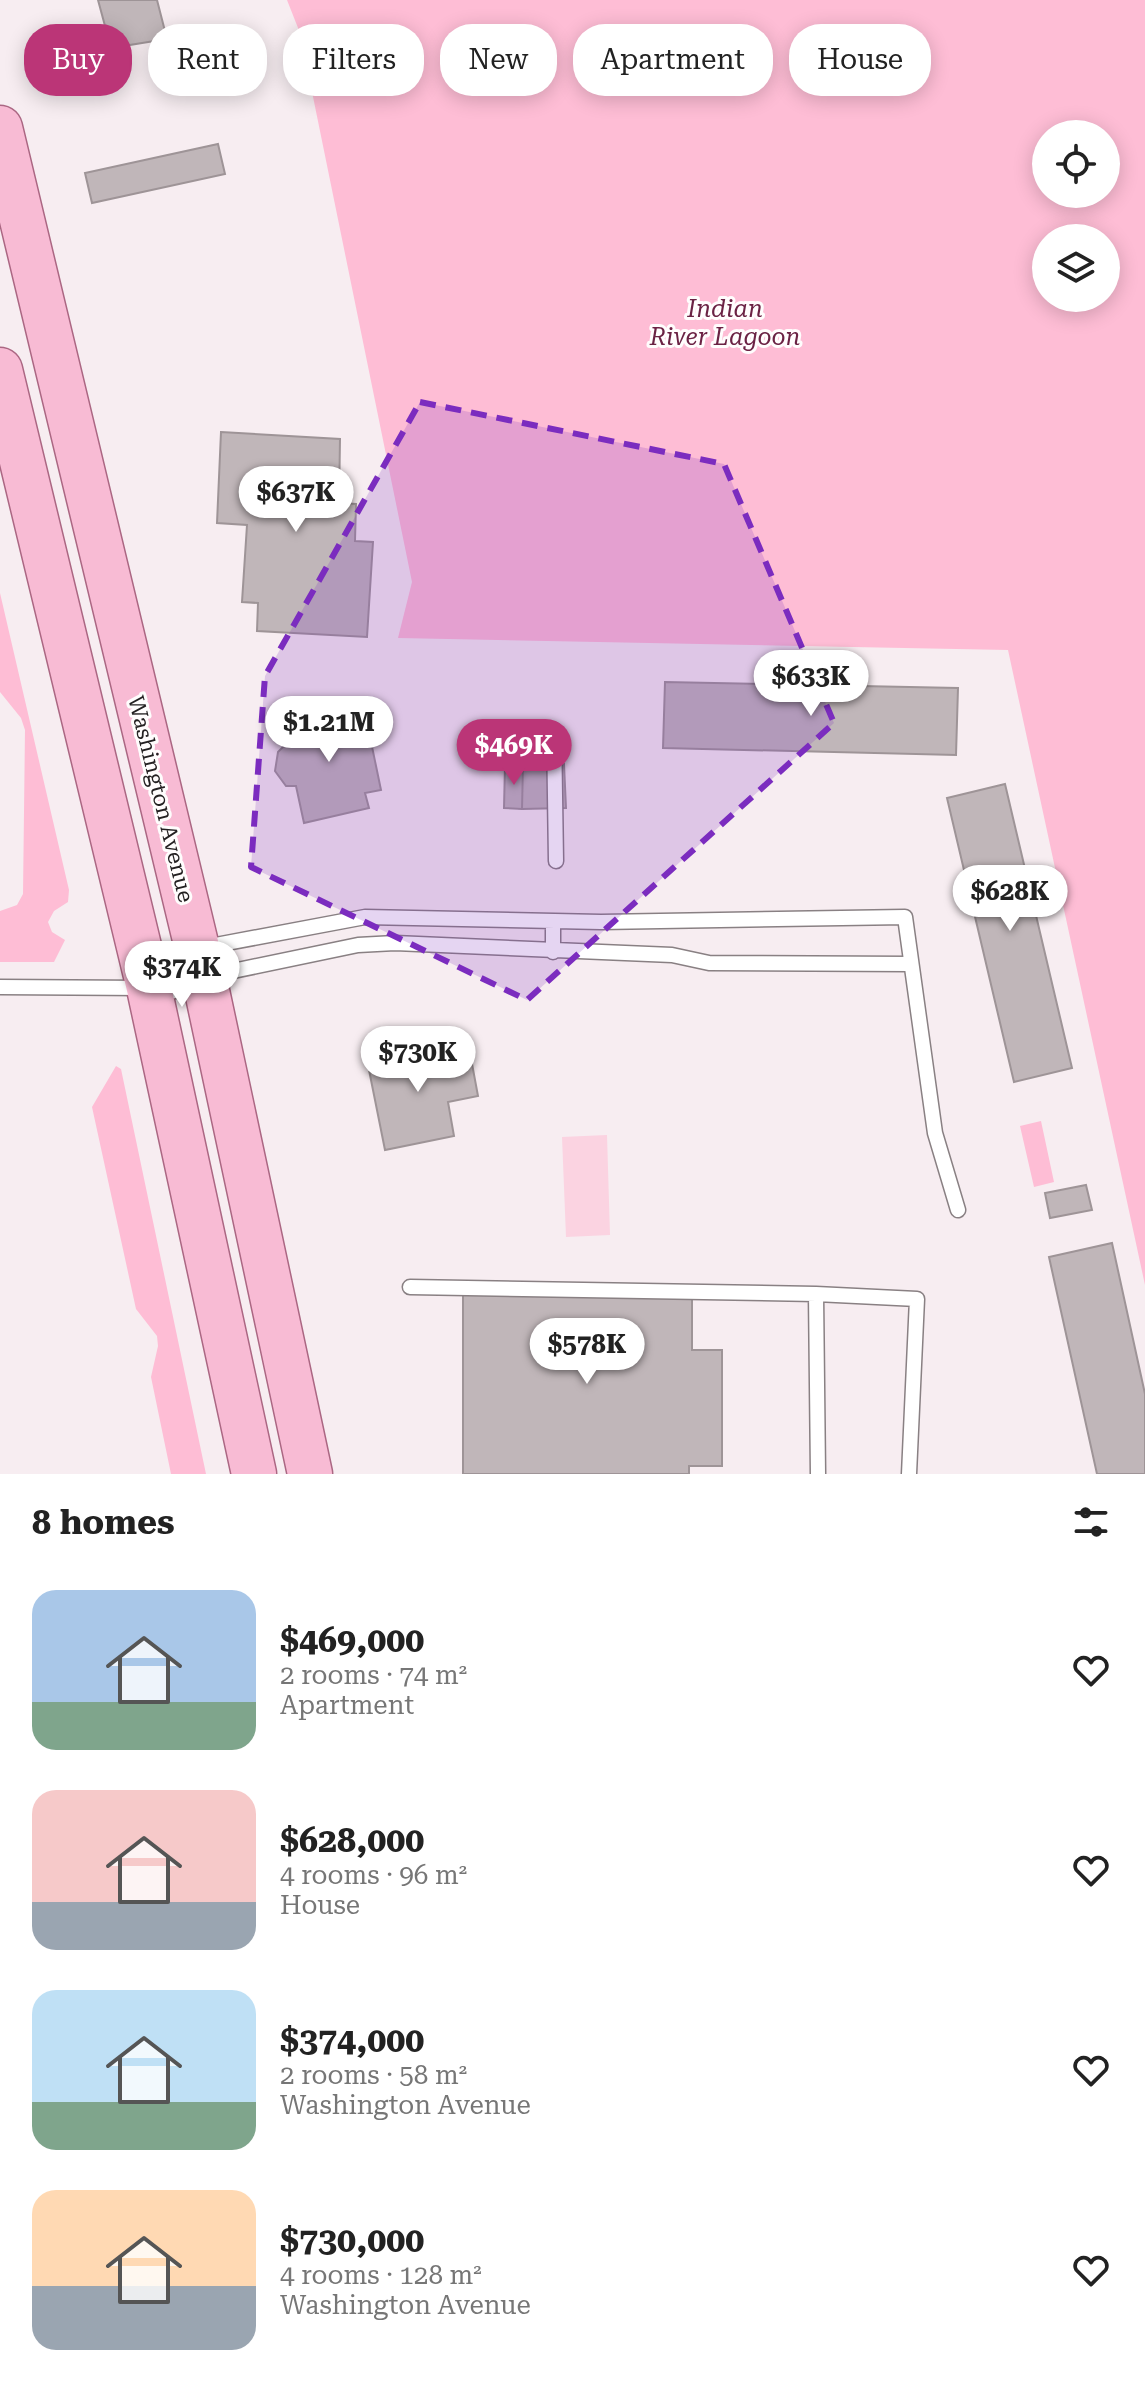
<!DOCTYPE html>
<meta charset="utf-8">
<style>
:root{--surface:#fff;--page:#f6f6f6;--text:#222;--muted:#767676;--accent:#bb3577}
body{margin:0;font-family:"Roboto Serif",serif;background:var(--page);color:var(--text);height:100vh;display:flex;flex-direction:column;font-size:30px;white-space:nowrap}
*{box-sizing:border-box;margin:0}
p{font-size:26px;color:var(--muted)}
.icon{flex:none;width:44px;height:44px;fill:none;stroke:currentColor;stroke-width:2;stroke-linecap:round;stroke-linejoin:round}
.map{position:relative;height:1474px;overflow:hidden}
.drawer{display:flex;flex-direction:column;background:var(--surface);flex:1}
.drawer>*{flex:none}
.hud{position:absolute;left:24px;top:24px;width:1098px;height:72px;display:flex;gap:16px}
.fabs{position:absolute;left:1032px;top:120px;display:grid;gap:16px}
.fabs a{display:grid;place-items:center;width:88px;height:88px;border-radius:50%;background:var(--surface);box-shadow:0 4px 20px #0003;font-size:40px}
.price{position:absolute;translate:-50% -68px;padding:0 18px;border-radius:28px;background:#fff;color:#222;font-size:26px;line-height:52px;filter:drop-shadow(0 2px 4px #0008)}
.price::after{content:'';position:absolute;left:50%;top:48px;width:24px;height:18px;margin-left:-12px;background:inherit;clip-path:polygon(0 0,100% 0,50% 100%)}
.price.selected{background:var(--accent);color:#fff}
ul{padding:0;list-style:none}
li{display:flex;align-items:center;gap:24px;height:200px;padding:0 32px}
li span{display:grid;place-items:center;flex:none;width:224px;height:160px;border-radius:24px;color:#555}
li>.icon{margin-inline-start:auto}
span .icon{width:96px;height:96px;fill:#fffc;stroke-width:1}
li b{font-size:34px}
h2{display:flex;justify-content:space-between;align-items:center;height:96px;padding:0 32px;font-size:34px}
.pill{padding:0 28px;border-radius:32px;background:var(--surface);box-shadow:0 4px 20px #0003;font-size:28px;line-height:72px}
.pill.selected{background:var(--accent);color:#fff}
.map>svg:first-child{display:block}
.green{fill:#fbd3e1}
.water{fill:#febdd5;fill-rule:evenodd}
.building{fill:#c0b6b9;stroke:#9e9497;stroke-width:2}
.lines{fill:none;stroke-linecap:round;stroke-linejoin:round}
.service-casing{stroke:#898083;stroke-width:17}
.minor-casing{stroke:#898083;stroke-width:33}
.primary-casing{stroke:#ab6783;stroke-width:47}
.service{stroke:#fff;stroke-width:14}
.minor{stroke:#fff;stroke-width:30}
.primary{stroke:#f8bbd4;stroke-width:44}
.marked{fill:#7b2cbf;fill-opacity:0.2;stroke:#7b2cbf;stroke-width:6;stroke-dasharray:16 10;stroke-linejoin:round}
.labels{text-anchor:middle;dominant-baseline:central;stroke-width:6;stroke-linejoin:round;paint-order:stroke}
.street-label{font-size:22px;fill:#242122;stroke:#fffdfd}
.water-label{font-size:24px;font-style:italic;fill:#6b2244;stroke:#fffdfd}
</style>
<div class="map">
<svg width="1145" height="1474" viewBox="0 0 1145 1474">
<rect width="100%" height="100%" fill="#f7edf1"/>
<path class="green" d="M607 1135 610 1235 566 1237 562 1137Z"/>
<path class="water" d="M287 0H1145V1285L1008 650 398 638 412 582 300 33ZM1106 134V194H1046V134ZM1106 238V298H1046V238Z
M0 593 69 890 68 902 54 911 48 922 52 932 65 940 54 962H0V911L17 905 23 894 25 730 21 718 0 692Z
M116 1066 121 1069 206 1474H171L151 1377 158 1346 157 1336 136 1309 92 1107Z
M1041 1121 1054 1182 1034 1187 1020 1126Z"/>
<path class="building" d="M98 0H157L167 39 111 48Z
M218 144 225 174 92 203 85 173Z
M221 432 340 439 339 503 356 504 355 541 373 542 367 637 257 631 258 603 242 602 247 525 217 523Z
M665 682 958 688 956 755 663 748Z
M364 708 381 790 365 793 369 808 304 823 296 786H286L275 771 278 752 285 745 281 727Z
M564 764 566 808 522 809 523 765Z
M505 765H523L522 809 504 808Z
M1005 784 1072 1068 1014 1082 947 798Z
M424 1044 427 1061 470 1053 478 1096 448 1102 454 1136 385 1150 366 1055Z
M1086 1185 1092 1210 1050 1218 1045 1193Z
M1112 1243 1145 1394V1474H1097L1049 1257Z
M463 1293 692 1294V1350H722V1466H689V1474H463Z"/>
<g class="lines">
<g class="service-casing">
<path id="service" d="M554 730 556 861
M553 921V952
M200 948 365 917 601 922 905 917 935 1133 958 1210
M209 976 358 945 395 943 672 955 709 963 911 964
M0 987 145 988
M410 1287 816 1294 818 1474
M816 1294 917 1299 909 1474"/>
</g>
<g class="minor-casing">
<path id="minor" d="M149 988 204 977"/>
</g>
<g class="primary-casing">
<path id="primary" d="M0 128 204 977 310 1474
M0 370 149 988 254 1474"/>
</g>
<use href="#service" class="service"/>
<use href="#minor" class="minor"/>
<use href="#primary" class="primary"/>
</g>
<path class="marked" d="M420 402 724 464 834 723 527 1000 251 867 265 676Z"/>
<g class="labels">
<g class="street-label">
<text transform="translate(161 799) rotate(76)">Washington Avenue</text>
</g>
<g class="water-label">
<text x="725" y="309">Indian<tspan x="725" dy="28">River Lagoon</tspan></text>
</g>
</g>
</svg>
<div class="fabs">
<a><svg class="icon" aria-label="locate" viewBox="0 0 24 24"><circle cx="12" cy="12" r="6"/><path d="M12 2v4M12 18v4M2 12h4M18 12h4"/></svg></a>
<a><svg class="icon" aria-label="layers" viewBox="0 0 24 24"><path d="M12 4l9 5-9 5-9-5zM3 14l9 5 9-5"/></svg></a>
</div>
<b class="price" style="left:296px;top:534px">$637K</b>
<b class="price" style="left:811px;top:718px">$633K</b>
<b class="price" style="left:329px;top:764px">$1.21M</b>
<b class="price selected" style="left:514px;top:787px">$469K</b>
<b class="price" style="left:1010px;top:933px">$628K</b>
<b class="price" style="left:182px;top:1009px">$374K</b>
<b class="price" style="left:418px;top:1094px">$730K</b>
<b class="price" style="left:587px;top:1386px">$578K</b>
<div class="hud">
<a class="pill selected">Buy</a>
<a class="pill">Rent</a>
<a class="pill">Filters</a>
<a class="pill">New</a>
<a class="pill">Apartment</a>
<a class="pill">House</a>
</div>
</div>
<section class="drawer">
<h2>8 homes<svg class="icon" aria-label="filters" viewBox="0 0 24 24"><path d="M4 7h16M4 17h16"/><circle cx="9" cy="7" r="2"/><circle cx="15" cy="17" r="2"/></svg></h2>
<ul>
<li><span style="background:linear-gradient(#a9c7e8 70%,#7fa58c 0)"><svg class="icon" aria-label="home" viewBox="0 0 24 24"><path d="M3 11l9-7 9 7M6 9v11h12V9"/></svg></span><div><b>$469,000</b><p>2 rooms · 74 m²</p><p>Apartment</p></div><svg class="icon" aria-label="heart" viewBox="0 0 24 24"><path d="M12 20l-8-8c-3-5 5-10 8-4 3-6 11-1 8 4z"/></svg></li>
<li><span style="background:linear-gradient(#f6c9c9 70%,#9aa5b1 0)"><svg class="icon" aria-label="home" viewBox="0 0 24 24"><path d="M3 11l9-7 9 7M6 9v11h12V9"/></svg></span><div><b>$628,000</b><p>4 rooms · 96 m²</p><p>House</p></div><svg class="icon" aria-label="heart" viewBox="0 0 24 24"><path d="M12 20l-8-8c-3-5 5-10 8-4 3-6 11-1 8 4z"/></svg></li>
<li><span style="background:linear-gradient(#bfe0f5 70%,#7fa58c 0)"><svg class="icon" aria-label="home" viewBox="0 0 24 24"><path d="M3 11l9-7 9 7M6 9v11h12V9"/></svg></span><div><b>$374,000</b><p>2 rooms · 58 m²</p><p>Washington Avenue</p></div><svg class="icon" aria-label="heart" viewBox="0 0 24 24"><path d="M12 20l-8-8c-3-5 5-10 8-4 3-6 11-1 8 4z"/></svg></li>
<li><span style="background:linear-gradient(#ffd9b3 60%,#9aa5b1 0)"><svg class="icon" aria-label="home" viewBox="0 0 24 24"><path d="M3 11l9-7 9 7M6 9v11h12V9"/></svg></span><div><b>$730,000</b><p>4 rooms · 128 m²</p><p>Washington Avenue</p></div><svg class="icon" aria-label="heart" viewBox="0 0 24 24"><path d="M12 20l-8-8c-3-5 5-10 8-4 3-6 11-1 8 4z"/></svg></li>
</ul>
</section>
